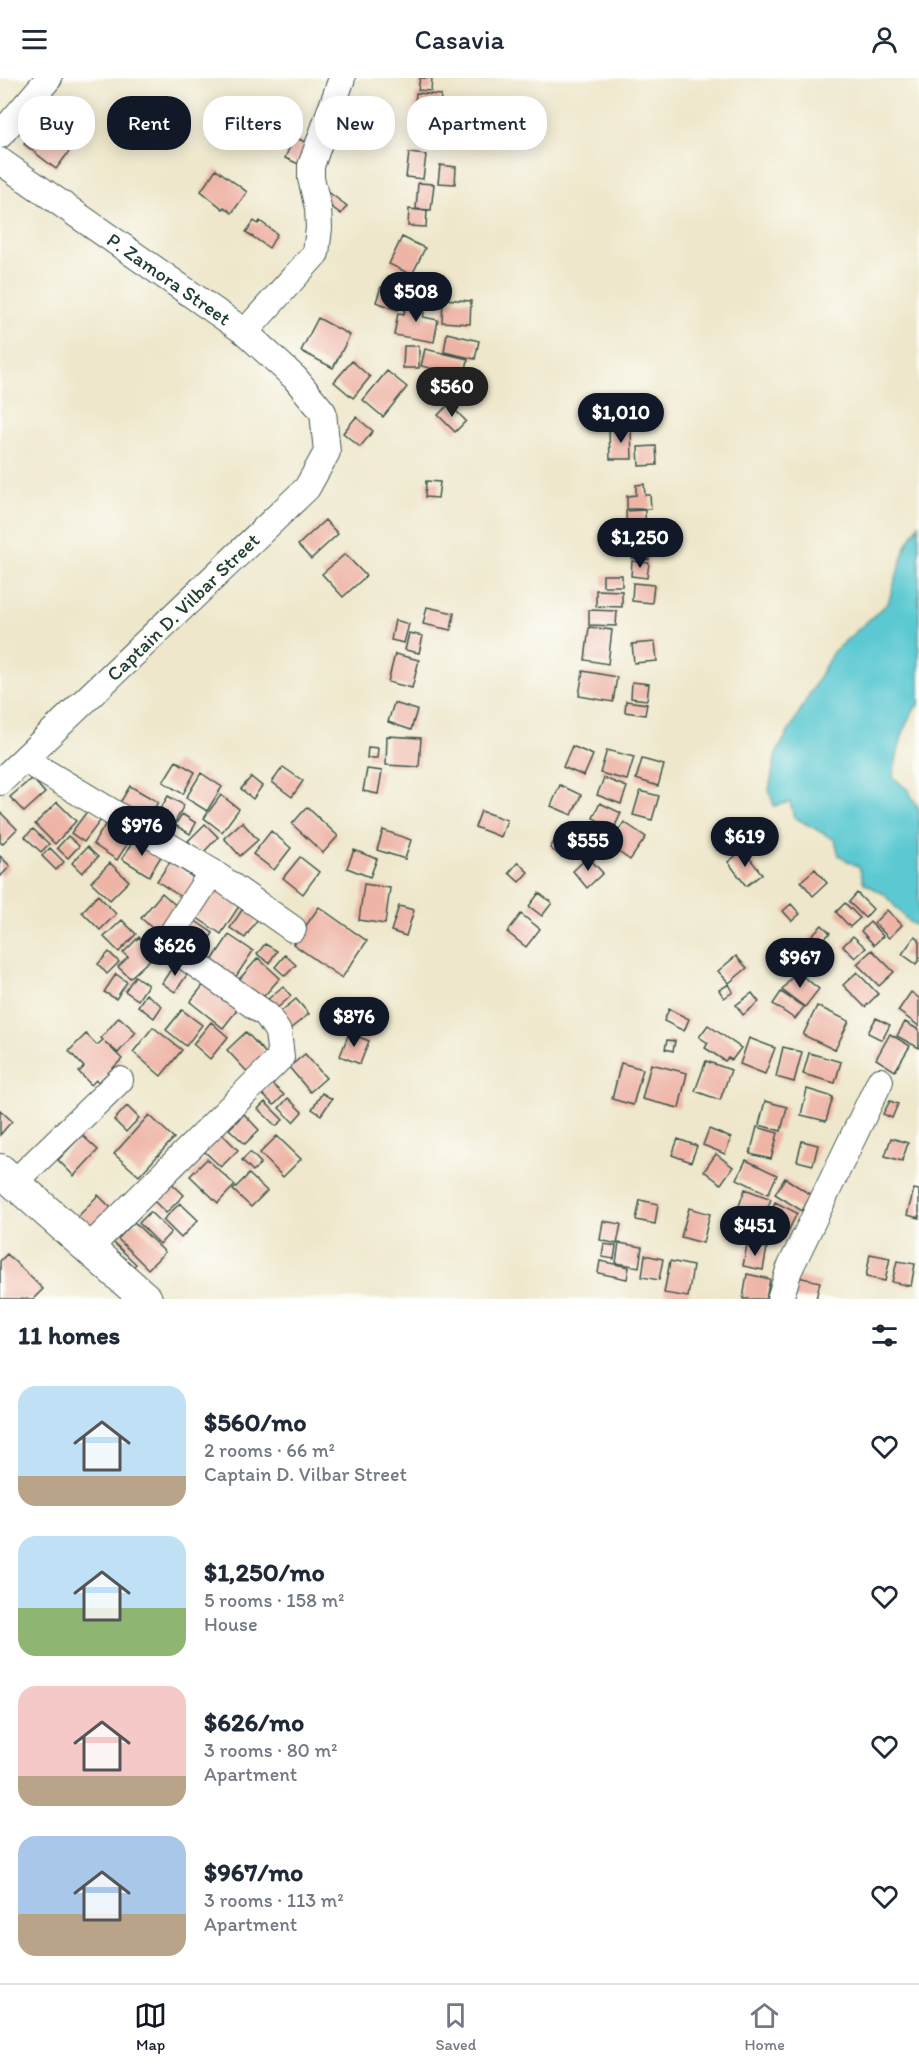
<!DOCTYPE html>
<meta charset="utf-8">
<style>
:root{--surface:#fff;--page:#f6f6f7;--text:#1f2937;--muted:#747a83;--line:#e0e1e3;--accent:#111827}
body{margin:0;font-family:Itim,sans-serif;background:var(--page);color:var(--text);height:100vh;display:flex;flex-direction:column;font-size:22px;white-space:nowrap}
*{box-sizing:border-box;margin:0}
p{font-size:20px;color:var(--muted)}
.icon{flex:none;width:33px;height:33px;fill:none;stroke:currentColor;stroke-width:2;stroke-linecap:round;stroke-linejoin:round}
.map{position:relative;height:1221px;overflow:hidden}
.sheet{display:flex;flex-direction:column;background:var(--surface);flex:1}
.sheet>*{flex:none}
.top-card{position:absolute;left:18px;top:18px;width:600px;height:54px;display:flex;gap:12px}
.price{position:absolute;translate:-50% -51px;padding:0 14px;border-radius:21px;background:var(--accent);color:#fff;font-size:20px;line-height:39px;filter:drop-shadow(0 2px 3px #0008)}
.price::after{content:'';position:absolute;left:50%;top:36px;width:18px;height:14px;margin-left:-9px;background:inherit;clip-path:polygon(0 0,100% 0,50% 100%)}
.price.selected{background:#222;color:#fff}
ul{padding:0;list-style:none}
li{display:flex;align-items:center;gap:18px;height:150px;padding:0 18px}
li span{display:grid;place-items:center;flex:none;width:168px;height:120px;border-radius:18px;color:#555}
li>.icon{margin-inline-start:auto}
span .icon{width:72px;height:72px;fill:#fffc;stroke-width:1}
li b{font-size:26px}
h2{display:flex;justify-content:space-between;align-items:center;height:72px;padding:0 18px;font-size:26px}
.pill{padding:0 21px;border-radius:24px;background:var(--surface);box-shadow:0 3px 15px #0003;font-size:21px;line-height:54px}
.pill.selected{background:var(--accent);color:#fff}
header{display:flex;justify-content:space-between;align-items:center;height:78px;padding:0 18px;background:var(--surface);font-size:27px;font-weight:600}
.tabs{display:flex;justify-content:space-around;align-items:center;height:84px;border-top:2px solid var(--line);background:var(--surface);font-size:16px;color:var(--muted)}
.tabs a{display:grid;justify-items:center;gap:3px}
.tabs .selected{color:var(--accent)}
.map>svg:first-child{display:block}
.water{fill:#5cc9d2;stroke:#3e8383;stroke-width:1.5}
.building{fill:#eeb4a6}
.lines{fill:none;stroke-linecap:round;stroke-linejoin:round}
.minor-casing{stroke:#3e564b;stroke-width:28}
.tertiary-casing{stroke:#3e564b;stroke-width:34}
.minor{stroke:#fff;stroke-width:26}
.tertiary{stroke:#fff;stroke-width:32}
.labels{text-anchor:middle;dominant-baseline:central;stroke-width:5;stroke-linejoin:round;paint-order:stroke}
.street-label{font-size:20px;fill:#1f3d34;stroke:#fdfcf7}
</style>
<header><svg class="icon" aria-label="menu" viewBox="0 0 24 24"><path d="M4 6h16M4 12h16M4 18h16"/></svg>Casavia<svg class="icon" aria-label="person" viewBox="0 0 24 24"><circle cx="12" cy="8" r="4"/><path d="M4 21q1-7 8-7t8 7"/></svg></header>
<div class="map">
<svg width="919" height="1221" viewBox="0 0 919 1221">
<rect width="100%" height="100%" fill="#fdfcf7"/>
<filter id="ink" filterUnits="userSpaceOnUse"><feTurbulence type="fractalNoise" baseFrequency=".0167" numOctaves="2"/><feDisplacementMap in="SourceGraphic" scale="12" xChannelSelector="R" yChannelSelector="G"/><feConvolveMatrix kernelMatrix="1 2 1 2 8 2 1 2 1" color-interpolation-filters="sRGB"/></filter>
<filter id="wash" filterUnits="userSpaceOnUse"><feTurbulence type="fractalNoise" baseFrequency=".008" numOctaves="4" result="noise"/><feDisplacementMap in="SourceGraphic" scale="24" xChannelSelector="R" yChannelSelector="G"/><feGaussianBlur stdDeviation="1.35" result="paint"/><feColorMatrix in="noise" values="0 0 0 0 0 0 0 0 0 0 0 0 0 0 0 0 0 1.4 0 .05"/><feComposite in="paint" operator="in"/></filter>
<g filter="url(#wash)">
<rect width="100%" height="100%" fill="#eee7cb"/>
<path class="water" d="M919 446V626C903 640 897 679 893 699L908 712 919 731V849L909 844 884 816 864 805 859 789 839 778 835 762 794 739 790 724 774 728 769 712 776 676 833 574 888 525 906 468Z"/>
<g id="blocks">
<path class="building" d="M420 0H432L431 13 418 12Z
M416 15 441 17 439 37 414 34Z
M52 29 84 54 56 91 24 66Z
M294 59 310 66 301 87 285 80Z
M409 75 426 77 423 101 406 99Z
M440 87 456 89 455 106 438 105Z
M216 91 247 114 232 135 224 129 223 131 201 113Z
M418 105 434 106 431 132 416 131Z
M323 110 347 128 341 136 317 118Z
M409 131 427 133 426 149 408 148Z
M254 143 258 146 260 143 277 156 269 170 246 154Z
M402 159 425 170 412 197 389 186Z
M381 209 403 216 398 232 376 224Z
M443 221 471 223 470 246 442 244Z
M407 222 426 226 423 239 438 242 434 264 394 257 398 235 404 236Z
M318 240 350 257 333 290 301 273Z
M447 255 479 263 475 281 444 274Z
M404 268H419V290H403Z
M425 271 468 281 465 298 421 288Z
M352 283 370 299 353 320 334 304Z
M387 293 407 309 383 339 363 322Z
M449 326 466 343 455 354 438 337Z
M356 339 373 353 360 369 343 355Z
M631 351 632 381H610L609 352Z
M656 368 657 387 639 388 638 369Z
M426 403 440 404 438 420 425 419Z
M644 406 645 417H650L651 431H627V418L636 417V407Z
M645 432 646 460H627L626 433Z
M325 442 338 456 311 481 298 467Z
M607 451 615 453 613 463 604 461Z
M634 462 650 464 649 482 632 480Z
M345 476 366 498 343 519 322 496Z
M632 483 649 485 647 500 631 498Z
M603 497H622V508H603Z
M633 505 654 507 652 525 632 523Z
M596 512 622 513V529L596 528Z
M427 529 454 535 451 552 423 546Z
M589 532 617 533 616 548 589 547Z
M395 542 409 546 404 565 391 562Z
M589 549 612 552 608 586 585 582Z
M409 555 423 558 419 575 405 572Z
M655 564 657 583 634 585 632 566Z
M395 576 419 582 412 610 388 604Z
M583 593 617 599 613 624 579 618Z
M632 604 649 606 647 622 631 620Z
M626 623 647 626 645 637 625 634Z
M394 625 417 632 411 652 388 644Z
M387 658 421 660 419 689 386 687Z
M572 668 593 677 584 698 563 689Z
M368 669 378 670 377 680H367Z
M607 672 634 679 627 702 600 695Z
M642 681 664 687 658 708 636 701Z
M176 683 195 694 183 716 163 704Z
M283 689 303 703 292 719 272 704Z
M367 691 382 693 378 716 363 713Z
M201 695 222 709 207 733 186 720Z
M251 699 262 708 253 721 241 711Z
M32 700 45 715 24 734 10 719Z
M604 700 627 709 621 726 597 717Z
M560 707 581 717 572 737 551 728Z
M130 708 158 724 146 745 118 728Z
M640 713 659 718 652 742 633 737Z
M221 717 239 731 222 754 204 740Z
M168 718 184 727 175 744 158 735Z
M57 724 76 743 55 766 35 746Z
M600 725 621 735 614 750 593 740Z
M307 729 338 758 323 775 292 746Z
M88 732 101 742 84 764 71 755Z
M481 733 507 742 501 759 475 749Z
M0 734 17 751 2 766 0 764Z
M182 736 196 745 190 756 175 747Z
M107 744 131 760 117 782 93 766Z
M242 744 258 762 240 778 224 760Z
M624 744 646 759 630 782 609 767Z
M205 746 218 759 202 776 188 763Z
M33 751 49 766 41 774 25 759Z
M383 752 411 762 405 781 377 772Z
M561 752 574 760 562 779 550 770Z
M271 753 291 770 274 792 253 776Z
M68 758 79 768 68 780 57 770Z
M135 760 162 777 149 798 122 781Z
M87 769 98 779 82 795 72 785Z
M50 770 64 784 56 792 42 778Z
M354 772 377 781 370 799 347 790Z
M743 772 762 796 746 808 728 784Z
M0 778 10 788 0 799Z
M300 779 319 794 303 816 283 800Z
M588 779 603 795 587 810 573 793Z
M170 784 200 804 187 823 157 803Z
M518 784 528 794 519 804 509 795Z
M110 785 129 803 110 822 91 804Z
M815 791 827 805 813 818 801 803Z
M211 804 241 825 221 856 190 835Z
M364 806 390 810 385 846 359 842Z
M162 815 181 832 160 857 141 840Z
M539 815 552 825 542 838 529 828Z
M857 815 873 831 865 840 849 824Z
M98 817 116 836 100 852 82 834Z
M845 825 860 840 850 849 836 834Z
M246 826 261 836 245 860 230 850Z
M791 826 800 836 792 843 783 833Z
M399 828 414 832 406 858 391 853Z
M319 829 367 863 342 900 293 866Z
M887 832 902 847 889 860 874 845Z
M521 836 540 851 526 869 507 854Z
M191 840 213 855 196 880 173 865Z
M122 842 136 856 119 874 104 859Z
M870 844 883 858 874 867 861 853Z
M822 847 830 855 817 868 809 860Z
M229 857 253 873 233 903 209 887Z
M853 858 866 870 855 880 843 868Z
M915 858 919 861V882L916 886 902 876Z
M139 859 156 876 130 900 118 889 128 879 123 875Z
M265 866 277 873 269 885 257 876Z
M872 872 894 894 879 908 857 886Z
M109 874 119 884 107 896 98 886Z
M285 877 296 887 285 898 275 889Z
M736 878 747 890 729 905 718 893Z
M258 880 280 900 257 926 235 906Z
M175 885 189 894 175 914 162 905Z
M796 893 819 911 805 929 782 912Z
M857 894 878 916 865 929 843 907Z
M116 896 127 904 116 921 104 914Z
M135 898 148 907 138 922 125 913Z
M205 905 238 931 223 950 190 924Z
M729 906 733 914 724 920 719 912Z
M283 908 291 918 274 933 266 923Z
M781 914 804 929 795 941 773 926Z
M911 914 919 920V948L898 933Z
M752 915 759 924 743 937 736 927Z
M146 916 162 928 154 940 138 928Z
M296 921 309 936 286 954 274 939Z
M817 928 849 943 835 972 803 957Z
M669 931 689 941 684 953 664 943Z
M182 932 202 947 186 968 166 952Z
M119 939 136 954 118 975 105 964 122 981 99 1004 96 1002 91 1007 79 994 84 989 69 973 86 956 97 967 103 962 101 960Z
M876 940 890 947 882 962 868 955Z
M211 944 228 959 210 981 193 966Z
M905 944 919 952V970L897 958Z
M708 947 741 970 732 982 728 980 725 983 705 970 708 965 699 959Z
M153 949 182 972 161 998 133 974Z
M246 954 272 982 253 1000 227 972Z
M349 955 369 963 360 986 340 978Z
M890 956 910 968 895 993 876 981Z
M749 960 775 970 765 996 740 986Z
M667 962 675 963 673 973 665 971Z
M783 969 802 974 794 1004 776 999Z
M809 975 841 984 835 1005 803 996Z
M305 976 326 1000 310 1014 289 989Z
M706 983 731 992 720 1022 695 1013Z
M621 985 643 991 633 1027 612 1021Z
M651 986 687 995 679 1030 642 1021Z
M271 1005 284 1017 274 1027 261 1015Z
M807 1011 833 1019 826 1043 801 1037Z
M322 1015 332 1021 321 1037 312 1031Z
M288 1020 302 1034 293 1044 279 1030Z
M765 1023 787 1029 781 1053 759 1047Z
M890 1023 898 1026 892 1040 883 1036Z
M265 1024 283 1042 276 1048 258 1031Z
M127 1028 139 1040 126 1054 114 1042Z
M0 1032 12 1043 0 1057Z
M244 1036 259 1052 245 1066 229 1051Z
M149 1037 174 1060 139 1098 114 1076Z
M757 1049 778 1055 771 1081 750 1076Z
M709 1051 731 1060 725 1076 703 1067Z
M219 1053 238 1072 221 1089 202 1071Z
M82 1057 98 1072 74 1098 58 1082Z
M277 1058 301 1081 283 1099 260 1075Z
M891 1060 908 1065 902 1083 885 1078Z
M678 1061 697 1068 691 1084 672 1077Z
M802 1063 818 1067 813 1087 797 1083Z
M250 1074 261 1085 253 1093 242 1082Z
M716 1076 733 1089 721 1106 704 1093Z
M207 1081 235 1107 218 1125 190 1098Z
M746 1082 777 1097 768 1116 737 1101Z
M249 1096 267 1113 251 1129 233 1112Z
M165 1099 184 1117 166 1135 148 1117Z
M785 1100 811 1117 802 1133 775 1116Z
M745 1111 771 1121 760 1149 735 1139Z
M914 1111 919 1112V1140L907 1137Z
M98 1117 111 1130 87 1155 75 1142Z
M640 1122 658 1126 655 1146 636 1142Z
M775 1124 797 1135 784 1162 762 1151Z
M180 1125 198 1142 181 1160 163 1142Z
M689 1130 710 1136 703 1165 681 1159Z
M150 1134 171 1154 160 1166 139 1145Z
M603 1143 621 1146 617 1166 600 1162Z
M134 1144 165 1174 148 1191 118 1161Z
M113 1164 136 1186 127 1195 103 1173Z
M619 1165 642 1169 639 1189 616 1185Z
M604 1166 616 1168 614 1181 602 1179Z
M747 1167 767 1170 763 1192 743 1188Z
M7 1176 43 1211 33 1221H0V1183Z
M870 1176 890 1180 885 1203 866 1199Z
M645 1177 663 1181 659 1202 642 1199Z
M600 1183 629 1189 627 1201 598 1195Z
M670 1183 693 1188 688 1219 664 1215Z
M897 1183 915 1186 911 1208 892 1204Z
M747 1196 770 1201 766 1221H743Z
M798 1199 820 1204 816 1221H793Z"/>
</g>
</g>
<g filter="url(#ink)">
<use href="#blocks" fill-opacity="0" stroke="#3e564b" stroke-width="1.5"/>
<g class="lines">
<g class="minor-casing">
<g id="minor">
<path d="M0 57 49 0"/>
<path id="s1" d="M0 83 245 254 295 300 323 334 327 374 307 410 0 704"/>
<path d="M245 254 316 175 319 150 318 130 311 100V88L342 0"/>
<path d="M25 682 212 794 293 851"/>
<path d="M14 1105 120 1002"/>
<path d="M88 1171 281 979 278 954 267 937 166 865 212 794"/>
<path d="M780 1221 789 1192 880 1003"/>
</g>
</g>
<g class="tertiary-casing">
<path id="tertiary" d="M0 1092 146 1221"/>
</g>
<use href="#minor" class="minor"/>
<use href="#tertiary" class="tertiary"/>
</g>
</g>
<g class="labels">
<g class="street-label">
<text stroke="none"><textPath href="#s1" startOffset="206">P. Zamora Street</textPath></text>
<text transform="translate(183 529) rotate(-44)">Captain D. Vilbar Street</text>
</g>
</g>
</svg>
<b class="price" style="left:416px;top:245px">$508</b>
<b class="price selected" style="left:452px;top:340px">$560</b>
<b class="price" style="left:621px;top:366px">$1,010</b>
<b class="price" style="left:640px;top:491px">$1,250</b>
<b class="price" style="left:142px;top:779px">$976</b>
<b class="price" style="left:745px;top:790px">$619</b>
<b class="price" style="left:588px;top:794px">$555</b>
<b class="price" style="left:175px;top:899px">$626</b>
<b class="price" style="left:800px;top:911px">$967</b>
<b class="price" style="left:354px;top:970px">$876</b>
<b class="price" style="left:755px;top:1179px">$451</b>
<div class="top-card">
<a class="pill">Buy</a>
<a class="pill selected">Rent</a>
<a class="pill">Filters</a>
<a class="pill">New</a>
<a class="pill">Apartment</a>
</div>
</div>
<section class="sheet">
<h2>11 homes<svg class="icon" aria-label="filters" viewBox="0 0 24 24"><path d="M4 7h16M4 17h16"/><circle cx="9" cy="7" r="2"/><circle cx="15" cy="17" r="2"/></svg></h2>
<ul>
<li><span style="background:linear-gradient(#bfe0f5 75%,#b9a48a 0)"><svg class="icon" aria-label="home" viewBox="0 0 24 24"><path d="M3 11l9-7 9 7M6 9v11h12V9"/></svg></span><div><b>$560/mo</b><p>2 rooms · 66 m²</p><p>Captain D. Vilbar Street</p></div><svg class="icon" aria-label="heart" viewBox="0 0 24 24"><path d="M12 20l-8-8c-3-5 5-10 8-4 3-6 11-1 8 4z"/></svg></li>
<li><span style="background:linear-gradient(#bfe0f5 60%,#8fb573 0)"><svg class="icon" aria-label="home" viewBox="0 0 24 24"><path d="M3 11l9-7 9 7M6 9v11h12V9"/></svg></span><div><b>$1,250/mo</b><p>5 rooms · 158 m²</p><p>House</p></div><svg class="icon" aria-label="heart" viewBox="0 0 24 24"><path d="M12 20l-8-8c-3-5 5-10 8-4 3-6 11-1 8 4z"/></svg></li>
<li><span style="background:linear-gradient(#f6c9c9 75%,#b9a48a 0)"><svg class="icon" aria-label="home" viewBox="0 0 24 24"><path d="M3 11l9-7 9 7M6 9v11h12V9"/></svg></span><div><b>$626/mo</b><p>3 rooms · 80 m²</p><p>Apartment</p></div><svg class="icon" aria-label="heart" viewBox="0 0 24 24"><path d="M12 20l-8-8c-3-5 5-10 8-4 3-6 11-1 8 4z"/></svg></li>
<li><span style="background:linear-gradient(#a9c7e8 65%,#b9a48a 0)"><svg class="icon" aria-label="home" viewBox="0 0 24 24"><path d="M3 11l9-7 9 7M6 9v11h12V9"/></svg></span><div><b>$967/mo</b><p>3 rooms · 113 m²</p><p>Apartment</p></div><svg class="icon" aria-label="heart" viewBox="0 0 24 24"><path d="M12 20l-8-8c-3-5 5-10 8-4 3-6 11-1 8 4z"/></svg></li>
</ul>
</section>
<nav class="tabs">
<a class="selected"><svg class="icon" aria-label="map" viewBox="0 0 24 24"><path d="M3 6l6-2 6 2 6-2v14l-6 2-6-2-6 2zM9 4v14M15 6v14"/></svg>Map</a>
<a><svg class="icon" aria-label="saved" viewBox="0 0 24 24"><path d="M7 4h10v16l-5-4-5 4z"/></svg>Saved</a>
<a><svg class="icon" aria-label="home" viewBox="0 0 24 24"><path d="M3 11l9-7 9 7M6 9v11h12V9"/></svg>Home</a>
</nav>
